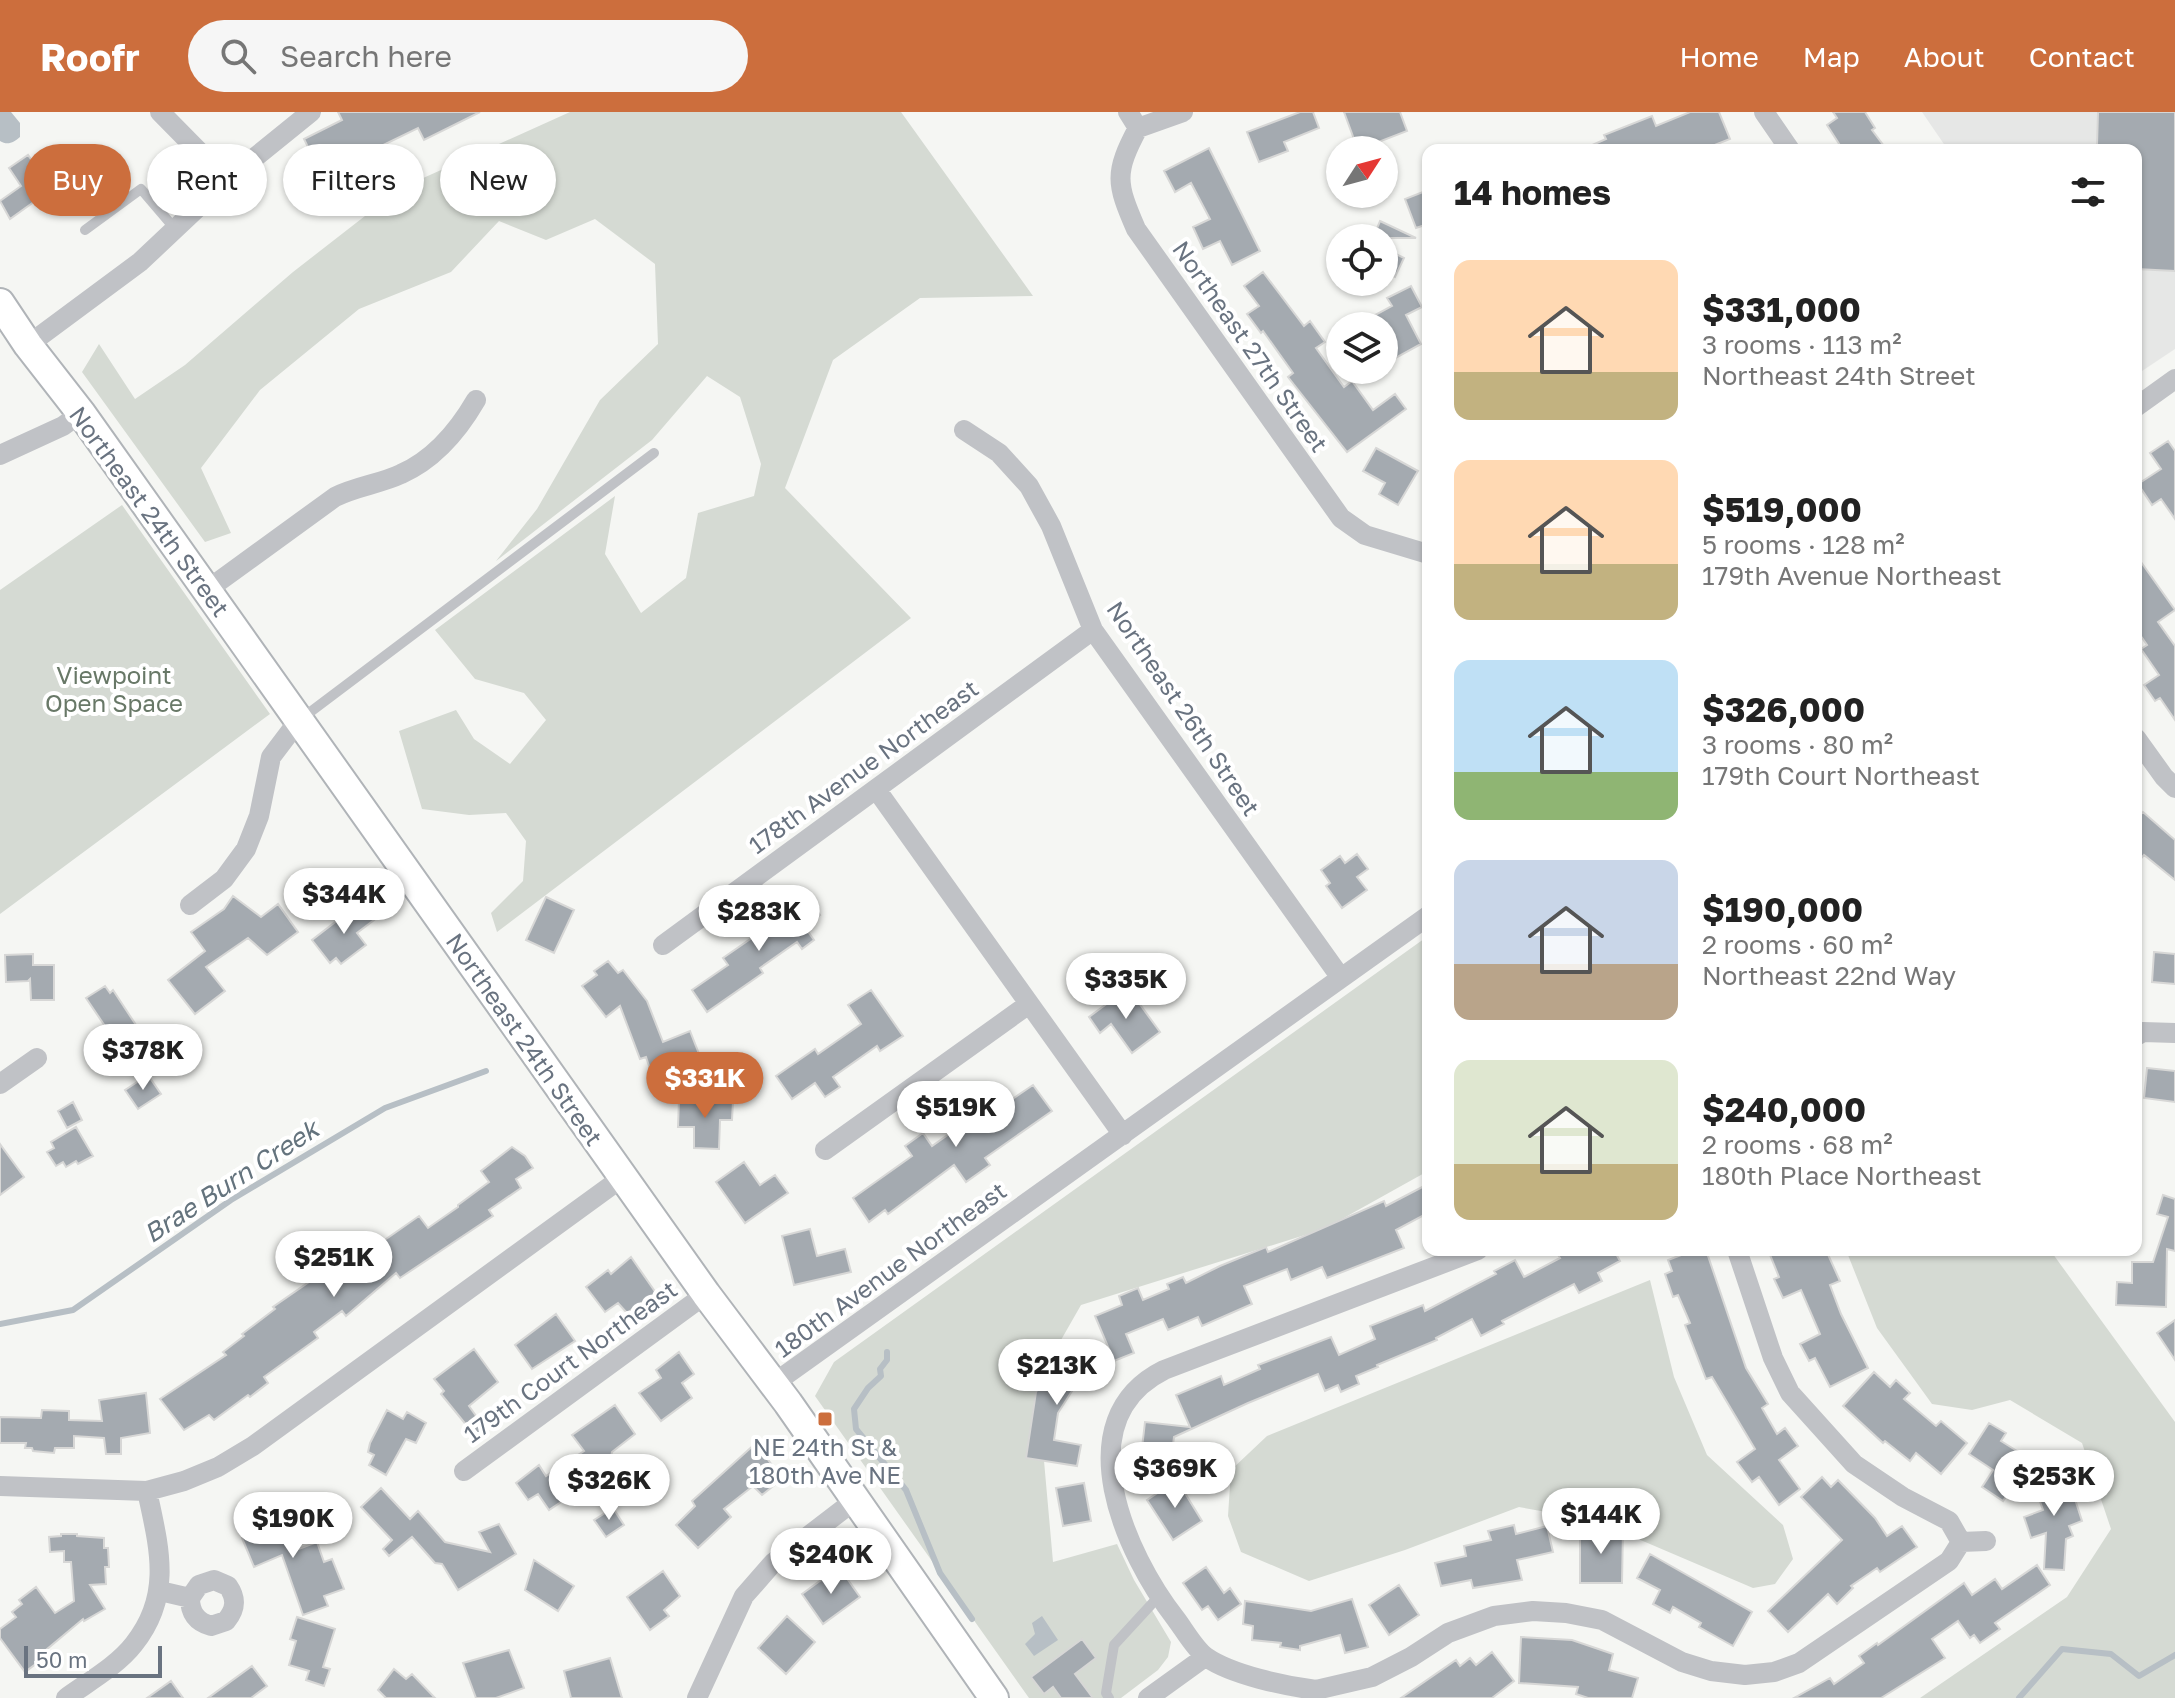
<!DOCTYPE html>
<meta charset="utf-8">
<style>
:root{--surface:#fff;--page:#f6f6f6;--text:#222;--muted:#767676;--accent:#cc6e3d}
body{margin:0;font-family:"Golos Text",sans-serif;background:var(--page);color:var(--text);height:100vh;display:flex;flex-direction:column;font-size:30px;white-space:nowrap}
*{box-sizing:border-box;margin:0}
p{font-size:26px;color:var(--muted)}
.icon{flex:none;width:44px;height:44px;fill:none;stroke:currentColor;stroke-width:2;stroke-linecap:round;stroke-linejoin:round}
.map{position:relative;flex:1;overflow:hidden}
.details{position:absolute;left:1422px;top:32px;width:720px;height:1112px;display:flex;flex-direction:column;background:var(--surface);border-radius:16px;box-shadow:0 2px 6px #0004}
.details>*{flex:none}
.hud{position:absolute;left:24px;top:32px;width:760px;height:72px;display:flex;gap:16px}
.needle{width:52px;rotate:54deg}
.controls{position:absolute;left:1326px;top:24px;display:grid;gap:16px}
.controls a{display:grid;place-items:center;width:72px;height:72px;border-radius:50%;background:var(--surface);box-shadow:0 2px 6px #0004;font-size:40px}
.scale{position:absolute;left:24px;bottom:20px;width:138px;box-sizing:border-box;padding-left:8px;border:4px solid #697380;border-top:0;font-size:22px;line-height:28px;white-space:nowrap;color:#697380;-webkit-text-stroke:6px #fff;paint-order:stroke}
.price{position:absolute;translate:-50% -68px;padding:0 18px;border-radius:28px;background:#fff;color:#222;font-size:26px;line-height:52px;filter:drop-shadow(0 2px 4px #0008)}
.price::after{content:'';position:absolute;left:50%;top:48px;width:24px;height:18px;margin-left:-12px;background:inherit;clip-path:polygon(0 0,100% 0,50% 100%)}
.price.active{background:var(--accent);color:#fff}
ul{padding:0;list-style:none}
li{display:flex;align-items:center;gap:24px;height:200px;padding:0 32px}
li span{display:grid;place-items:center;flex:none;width:224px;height:160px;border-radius:16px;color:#555}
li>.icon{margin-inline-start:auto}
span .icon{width:96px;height:96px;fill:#fffc;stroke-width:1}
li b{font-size:34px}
h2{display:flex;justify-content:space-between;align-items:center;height:96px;padding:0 32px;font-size:34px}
.chip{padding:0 28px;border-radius:36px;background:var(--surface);box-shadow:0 2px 6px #0004;font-size:28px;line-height:72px}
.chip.active{background:var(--accent);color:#fff}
header{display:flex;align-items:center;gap:48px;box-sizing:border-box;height:112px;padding:0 40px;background:var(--accent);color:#fff}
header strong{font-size:38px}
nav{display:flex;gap:44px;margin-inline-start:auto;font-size:28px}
.search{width:560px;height:72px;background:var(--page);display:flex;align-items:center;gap:20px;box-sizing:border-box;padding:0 28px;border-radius:44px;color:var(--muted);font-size:30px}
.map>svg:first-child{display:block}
.built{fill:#e6e7e6}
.green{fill:#d5dad3}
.water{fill:#b7bfc5}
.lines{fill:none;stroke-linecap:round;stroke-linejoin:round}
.stream{stroke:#b7bfc5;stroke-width:6}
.building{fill:#a4aab0;stroke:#d7d7d6;stroke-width:2}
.secondary-casing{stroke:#b0b4b8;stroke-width:32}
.lane{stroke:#c0c2c6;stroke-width:10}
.street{stroke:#c0c2c6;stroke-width:20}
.secondary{stroke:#fff;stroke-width:28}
.poi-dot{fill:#cc6e3d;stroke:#fff;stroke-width:3}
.labels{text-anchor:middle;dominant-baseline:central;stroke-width:8;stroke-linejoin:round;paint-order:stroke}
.street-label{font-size:24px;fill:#697380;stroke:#fff}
.park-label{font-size:24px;fill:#687867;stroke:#fff}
.poi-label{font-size:24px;fill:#697380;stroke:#fff}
.water-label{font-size:26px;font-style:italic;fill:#64737d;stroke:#fff}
</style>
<header>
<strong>Roofr</strong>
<div class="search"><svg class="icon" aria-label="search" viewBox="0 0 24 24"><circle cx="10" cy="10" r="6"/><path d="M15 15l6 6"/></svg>Search here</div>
<nav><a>Home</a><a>Map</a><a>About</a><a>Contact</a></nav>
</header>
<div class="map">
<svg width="2175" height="1586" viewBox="0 0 2175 1586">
<rect width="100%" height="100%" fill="#f5f6f3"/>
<path class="built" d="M1922 0H2175V237L2136 263V38H1948Z"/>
<path class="green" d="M570 0H901L1033 184 920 186 833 248 785 376 911 506 497 820 491 801 523 769 526 729 506 701 469 703 422 697 399 619 456 598 474 627 510 652 546 608 524 581 475 567 435 518 615 384 605 442 641 501 686 466 698 401 754 384 761 352 740 285 707 264 652 328 496 449 537 397 600 288 658 232 655 152 595 107 546 128 499 109 451 160 359 197 260 278 201 356 231 421 205 430 82 260 99 232 135 287 185 253 293 160 401 76Z
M122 393 270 602 0 802V478Z
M1428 824V1059L1324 1117 1081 1193 1037 1270 1053 1450 1117 1432 1134 1468 1171 1530 1168 1545 1158 1558 1121 1586H1029L815 1284 834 1250Z
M1846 1138H2050L2175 1310V1586H1920L2067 1485 2111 1417 2082 1331 2010 1288 1972 1298 1932 1292 1877 1216Z
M1650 1168 1674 1265 1707 1343 1783 1413 1793 1447 1775 1472 1753 1476 1596 1409 1519 1395 1405 1438 1309 1469 1241 1440 1228 1404 1231 1358 1267 1324Z"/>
<path class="water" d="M0 0H11L20 11V25C14 30 8 34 0 29Z
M1042 1504 1058 1528 1034 1544 1025 1532 1035 1522 1032 1511Z"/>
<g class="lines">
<path class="stream" d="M0 1212 73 1198 231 1088 385 996 486 959
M887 1240V1248L880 1257 881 1264 868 1276 854 1297 856 1317 906 1378 940 1461 972 1507
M2019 1586 2062 1537 2111 1542 2139 1564 2175 1543"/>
</g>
<path class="building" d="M338 0H480L424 28 418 16 375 37 379 46 326 72 304 27 342 8Z
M1300 0H1313L1319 16 1284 30 1288 39 1259 50 1247 20Z
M1344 0H1400L1407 19 1358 38Z
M1690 0H1719L1730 27 1702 38H1581L1606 27 1604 23 1652 4 1656 14Z
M1833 0H1865L1875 16 1872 18 1887 38H1843L1827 13 1837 6Z
M2098 0H2175V159L2136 157V38H2100L2101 33H2097Z
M1209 36 1260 139 1232 153 1220 129 1203 137 1193 115 1210 107 1191 71 1175 80 1164 59Z
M66 42 77 59 10 107 0 89 21 74 9 56 28 43 40 60Z
M1428 78V112L1416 116 1405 87Z
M1380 109 1416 126H1373Z
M1384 136 1404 146 1395 165 1384 160Z
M1263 160 1304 214 1310 209 1325 230 1316 236 1344 275 1352 269 1373 298 1395 282 1406 297 1347 340 1288 265 1293 261 1263 219 1261 221 1247 202 1259 194 1244 174Z
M1411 174 1422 195 1406 203 1421 232 1392 248 1384 233V214H1355L1392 194 1387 186Z
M2168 329 2175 339V407L2161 387 2152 393 2138 372 2161 357 2150 341Z
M1376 336 1418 359 1398 393 1379 382 1385 371 1363 359Z
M2136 443 2175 498 2158 510 2175 534V608L2160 586 2155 589 2144 573 2159 563 2141 537 2147 533 2136 517Z
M2143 700 2175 728V768L2144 743 2136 752V707Z
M1357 742 1368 757 1357 765 1367 778 1342 796 1326 774 1330 771 1321 758 1340 744 1345 751Z
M806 783 820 803 804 814 814 828 802 837 797 830 760 856 763 861 707 900 692 878 728 853 723 846 753 825 750 822Z
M233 784 261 805 278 792 298 820 267 843 248 826 206 855 225 879 195 902 168 868 205 839 191 820 224 797Z
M546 785 574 798 554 841 526 828Z
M360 791 374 808 357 821 366 833 341 852 336 846 330 851 312 828Z
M2154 840 2175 842V872L2152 870Z
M33 842V853H54V888H31L30 867 28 869 6 870 5 843Z
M608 849 618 861 623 858 647 889 663 930 690 919 701 947 653 966 646 945 640 947 620 894 606 905 582 874 597 863 594 859Z
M105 874 110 881 113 878 136 913 113 926 86 886Z
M1128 876 1160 920 1132 941 1111 912 1100 921 1089 905Z
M871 878 903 924 880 939 877 934 833 965 840 975 825 985 815 971 792 987 776 964 815 937 818 942 861 912 848 893Z
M2147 956 2175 959V990L2144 986Z
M148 963 161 982 138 997 125 978Z
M995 972 1008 990 1033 973 1052 999 985 1046 990 1053 966 1070 954 1053 888 1102 885 1098 869 1110 853 1086 912 1044 905 1034 923 1021 932 1034 980 1000 972 988Z
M679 987 733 989 732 1008H720L719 1037 694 1036V1015H678Z
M73 990 82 1008 67 1016 58 999Z
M76 1015 93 1044 78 1052 76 1049 66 1055 63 1050 56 1054 47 1040 54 1036 51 1030Z
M0 1032 24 1065 0 1083Z
M512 1035 525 1044 533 1056 516 1067 521 1076 489 1098 493 1104 400 1166 396 1161 346 1204 342 1199 314 1220 318 1226 264 1265 268 1271 250 1285 248 1283 214 1308 209 1303 184 1318 160 1287 226 1243 223 1240 244 1224 242 1222 275 1197 273 1195 345 1145 343 1142 356 1133 363 1143 419 1104 428 1116 458 1095V1093L489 1070 481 1059Z
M744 1050 760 1073 775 1063 788 1081 745 1111 716 1070Z
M1428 1072V1101L1396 1118 1404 1136 1327 1166 1322 1155 1291 1168 1287 1157 1244 1174 1252 1192 1202 1214 1198 1205 1168 1218 1163 1207 1126 1222 1134 1241 1114 1249 1095 1204 1122 1193 1119 1184 1138 1176 1143 1188 1169 1177 1167 1172 1183 1165 1186 1171 1220 1154 1266 1135 1268 1140 1384 1089 1386 1094Z
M2163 1083 2175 1087V1139L2167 1137 2166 1195 2116 1193 2117 1170 2132 1171V1150H2153L2168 1105 2157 1102Z
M810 1117 817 1144 845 1137 851 1160 794 1173 782 1124Z
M1555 1138H1614L1620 1149 1598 1161 1602 1169 1579 1181 1574 1172 1502 1209 1504 1212 1481 1224 1472 1207 1436 1226 1437 1228 1377 1253 1378 1255 1356 1264 1359 1272 1341 1280 1338 1273 1325 1279 1318 1262 1248 1291 1174 1325 1170 1357 1140 1353 1145 1310 1190 1315 1176 1283 1221 1264 1224 1273 1260 1257 1258 1253 1331 1225 1339 1243 1375 1227 1370 1214 1423 1193 1425 1199 1496 1162 1494 1159 1515 1148 1524 1165 1560 1146Z
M1682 1138H1706L1746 1256 1768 1292 1762 1296 1777 1322 1785 1316 1798 1334 1779 1348 1800 1377 1779 1393 1759 1365 1752 1370 1737 1350 1755 1337 1712 1265 1706 1267 1685 1213 1690 1211 1678 1183 1673 1185 1665 1162 1672 1159 1668 1148 1684 1142Z
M1768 1138H1826L1840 1169 1830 1173 1841 1202 1868 1256 1830 1275 1815 1246 1809 1249 1800 1232 1820 1222 1801 1178 1783 1186 1774 1167 1779 1165Z
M631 1145 656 1181 627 1201 618 1191 605 1200 586 1175 608 1158 611 1162Z
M556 1202 575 1229 532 1257 515 1233Z
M2175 1208V1248L2157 1221Z
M1068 1229 1098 1248 1085 1268 1081 1265 1058 1301 1054 1328 1081 1333 1077 1354 1026 1346 1036 1280Z
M474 1237 498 1270 469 1294 486 1318 476 1325 441 1282 444 1279 434 1267Z
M679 1240 694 1262 682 1271 692 1286 661 1309 639 1281 661 1266 656 1258Z
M1874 1260 1890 1275 1896 1268 1910 1281 1904 1287 1936 1314 1941 1309 1967 1331 1941 1362 1916 1341 1910 1349 1885 1329 1883 1331 1843 1294Z
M146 1281 150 1321 121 1326V1342H106L104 1326 74 1324V1336H55L54 1341 33 1339 32 1336H25L26 1331H0V1305L41 1306 42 1298 69 1299V1308L102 1309 99 1288Z
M615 1293 635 1322 612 1340 611 1345 579 1365 585 1374 549 1398 538 1382 528 1388 516 1371 539 1353 546 1364 584 1339 572 1323Z
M387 1298 403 1307 407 1300 426 1311 416 1331 406 1327 386 1363 369 1353 374 1343 368 1340 370 1331Z
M1989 1311 2006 1321 2001 1329 2025 1344 2021 1351 2026 1354 2003 1389 1982 1375 1993 1358 1969 1342Z
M756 1331 782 1367 762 1383 753 1374 724 1397 731 1405 698 1436 676 1413 695 1394 692 1389Z
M2066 1359 2082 1409 2069 1414 2073 1424 2066 1427 2064 1458 2044 1457 2046 1421 2031 1426 2024 1405 2043 1398 2033 1370Z
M1822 1365 1831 1375 1838 1368 1875 1406 1887 1424 1902 1414 1917 1435 1880 1460 1877 1456 1851 1474 1853 1476 1837 1492 1828 1482 1788 1520 1768 1499 1842 1428 1801 1385Z
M1177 1368 1202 1409 1173 1428 1147 1388Z
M1084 1371 1091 1409 1063 1414 1056 1376Z
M381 1376 410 1407 418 1399 445 1430 490 1440 479 1420 499 1412 516 1442 458 1478 442 1452 435 1451 412 1425 389 1444 383 1437 392 1428 361 1395Z
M275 1389 296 1438 317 1430 324 1450 332 1447 344 1477 324 1484 328 1494 303 1503 282 1443 254 1455 242 1426 256 1420 255 1417 261 1414 254 1398Z
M613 1396 624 1413 606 1425 594 1408Z
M1514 1413 1516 1422 1547 1414 1553 1440 1517 1448 1522 1468 1473 1476 1471 1468 1441 1474 1435 1451 1466 1444 1464 1434 1491 1428 1488 1419Z
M1580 1416 1623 1417 1622 1471H1580Z
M61 1422H77V1424L104 1426V1436H108L109 1455H105L106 1472 90 1473 105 1497 84 1509 83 1507 46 1538 49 1542 25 1560 0 1526V1517L16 1505 12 1500 22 1492 19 1488 36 1475 55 1501 74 1489 71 1450H64V1439L50 1440 49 1425 61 1424Z
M1650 1442 1752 1500 1733 1534 1699 1515 1701 1511 1673 1495 1670 1501 1653 1492 1660 1478 1637 1466Z
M534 1448 574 1474 558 1499 525 1478Z
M2037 1453 2050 1473 1995 1511 2000 1517 1980 1531 1974 1523 1970 1526 1958 1509 1932 1527 1945 1546 1881 1586H1794L1830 1566 1834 1572 1864 1551 1859 1544 1877 1531 1878 1533 1964 1471 1972 1483 1995 1467 2002 1477Z
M839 1455 860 1485 823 1512 802 1482Z
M1206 1455 1224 1481 1230 1476 1241 1492 1218 1508 1208 1494 1202 1498 1183 1471Z
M663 1459 680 1484 664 1498 669 1504 650 1518 627 1485Z
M1399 1473 1419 1503 1389 1523 1369 1493Z
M1352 1487 1368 1535 1345 1541 1340 1523 1300 1534V1538L1280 1535 1281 1531 1252 1528 1253 1514 1243 1512 1245 1489 1311 1499Z
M787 1504 815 1530 786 1562 758 1536Z
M297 1505 335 1517 323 1555 330 1557 324 1574 306 1568 309 1559 289 1553 296 1529 290 1527Z
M1521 1525 1572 1528 1613 1542 1609 1558 1638 1566 1632 1586H1588L1576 1582 1578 1575 1519 1571Z
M1082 1527 1096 1546 1075 1562 1093 1586H1061L1053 1575 1044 1582 1031 1565Z
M509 1538 524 1576 496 1586H476L463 1551Z
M1492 1540 1514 1569 1492 1586H1401L1456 1548 1460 1554 1470 1546 1476 1553Z
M610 1546 622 1586H571L564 1559Z
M252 1554 267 1574 251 1586H208Z
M394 1557 406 1567 412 1562 435 1586H386L378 1578Z
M171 1569 183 1586H147Z"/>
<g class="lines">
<g class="secondary-casing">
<path id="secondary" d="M0 191 28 233 81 301 706 1182 788 1291 994 1586"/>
</g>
<path class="lane" d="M85 118 141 77 176 118
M301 607 654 341
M1109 1586 1106 1581 1114 1533 1160 1483"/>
<path class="street" d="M160 0 227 68
M1128 0 1138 16C1114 61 1116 71 1136 117L1341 406 1365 423 1428 442
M1764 0 1790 38
M1138 16 1183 0
M28 233 140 150 227 68 311 0
M2136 295 2175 267
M964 318 999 341 1029 374 1051 414 1093 518 1341 866
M0 343 63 314 81 301
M207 478 335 385C357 374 380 372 401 362 435 347 458 319 476 288
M2136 626 2164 665 2175 676
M876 677 1123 1023
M190 793 224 767 246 737 259 704 271 645 299 608
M663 833 1093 518
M2136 924 2143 920 2175 921
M0 972 37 946
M825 1038 1029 892
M1737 1138 1773 1246 1790 1281 1854 1352 1903 1385 1949 1409 1961 1430
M773 1272 1428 804
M464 1359 706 1182
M0 1374 147 1379 184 1369 218 1355 253 1334 623 1065
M1961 1430 1986 1429
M160 1479 190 1486 199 1473 214 1468 228 1474C237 1487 236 1497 226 1509L211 1514C197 1510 190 1501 190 1486
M1316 1578 1372 1565 1411 1545 1448 1521 1494 1504 1533 1499 1566 1501 1602 1508 1682 1550 1711 1559 1745 1563 1774 1560 1799 1551 1949 1449 1961 1430
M66 1586C88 1570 117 1554 134 1532 173 1483 159 1435 147 1379
M697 1586 744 1484 773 1451 854 1389
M1148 1586 1205 1545
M1313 1586 1316 1578C1285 1574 1232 1563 1206 1545 1195 1537 1185 1519 1176 1507 1126 1443 1064 1308 1164 1258L1478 1138"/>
<use href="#secondary" class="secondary"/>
</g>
<rect class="poi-dot" x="817" y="1299" width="16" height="16" rx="4"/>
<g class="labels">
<g class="street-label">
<text transform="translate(1251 234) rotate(55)">Northeast 27th Street</text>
<text transform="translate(150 399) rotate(54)">Northeast 24th Street</text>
<text transform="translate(1184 596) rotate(56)">Northeast 26th Street</text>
<text transform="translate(863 654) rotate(-36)">178th Avenue Northeast</text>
<text transform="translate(525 927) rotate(55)">Northeast 24th Street</text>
<text transform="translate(890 1157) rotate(-36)">180th Avenue Northeast</text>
<text transform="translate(570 1249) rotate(-36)">179th Court Northeast</text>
</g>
<g class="park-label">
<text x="114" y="562">Viewpoint<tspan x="114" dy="28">Open Space</tspan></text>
</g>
<g class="poi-label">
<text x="825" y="1334">NE 24th St &amp;<tspan x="825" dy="28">180th Ave NE</tspan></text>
</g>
<g class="water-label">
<text transform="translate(231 1069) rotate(-33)">Brae Burn Creek</text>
</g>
</g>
</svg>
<div class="controls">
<a><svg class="needle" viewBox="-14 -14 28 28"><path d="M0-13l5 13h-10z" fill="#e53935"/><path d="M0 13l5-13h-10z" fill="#767676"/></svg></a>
<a><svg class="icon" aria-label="locate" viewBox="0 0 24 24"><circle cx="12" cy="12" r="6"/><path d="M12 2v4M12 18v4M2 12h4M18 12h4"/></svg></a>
<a><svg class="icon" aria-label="layers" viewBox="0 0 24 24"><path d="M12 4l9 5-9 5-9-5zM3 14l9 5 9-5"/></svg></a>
</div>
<div class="scale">50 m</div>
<b class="price" style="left:344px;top:824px">$344K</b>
<b class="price" style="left:759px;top:841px">$283K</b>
<b class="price" style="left:1126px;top:909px">$335K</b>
<b class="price" style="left:143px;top:980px">$378K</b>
<b class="price active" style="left:705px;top:1008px">$331K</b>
<b class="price" style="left:956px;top:1037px">$519K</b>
<b class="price" style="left:334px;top:1187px">$251K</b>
<b class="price" style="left:1057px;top:1295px">$213K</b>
<b class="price" style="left:1175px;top:1398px">$369K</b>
<b class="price" style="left:2054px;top:1406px">$253K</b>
<b class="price" style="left:609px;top:1410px">$326K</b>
<b class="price" style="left:1601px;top:1444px">$144K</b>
<b class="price" style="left:293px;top:1448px">$190K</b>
<b class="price" style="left:831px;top:1484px">$240K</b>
<div class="hud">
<a class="chip active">Buy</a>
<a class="chip">Rent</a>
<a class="chip">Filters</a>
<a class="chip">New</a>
</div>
<section class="details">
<h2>14 homes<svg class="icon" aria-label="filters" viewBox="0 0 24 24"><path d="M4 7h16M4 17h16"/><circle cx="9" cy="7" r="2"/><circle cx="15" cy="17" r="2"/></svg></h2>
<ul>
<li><span style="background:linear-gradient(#ffd9b3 70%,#c2b280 0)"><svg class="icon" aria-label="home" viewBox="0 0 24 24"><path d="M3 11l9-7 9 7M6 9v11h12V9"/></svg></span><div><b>$331,000</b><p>3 rooms · 113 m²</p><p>Northeast 24th Street</p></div></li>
<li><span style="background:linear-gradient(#ffd9b3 65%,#c2b280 0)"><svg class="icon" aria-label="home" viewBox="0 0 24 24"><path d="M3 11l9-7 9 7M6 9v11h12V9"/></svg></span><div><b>$519,000</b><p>5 rooms · 128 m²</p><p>179th Avenue Northeast</p></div></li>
<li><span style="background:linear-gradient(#bfe0f5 70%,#8fb573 0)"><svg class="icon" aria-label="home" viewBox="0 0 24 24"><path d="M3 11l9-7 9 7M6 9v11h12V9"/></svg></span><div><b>$326,000</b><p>3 rooms · 80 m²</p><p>179th Court Northeast</p></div></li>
<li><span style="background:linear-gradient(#c9d6e8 65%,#b9a48a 0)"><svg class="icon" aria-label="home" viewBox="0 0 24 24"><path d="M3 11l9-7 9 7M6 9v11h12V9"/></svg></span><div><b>$190,000</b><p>2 rooms · 60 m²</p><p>Northeast 22nd Way</p></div></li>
<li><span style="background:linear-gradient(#dfe7d0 65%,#c2b280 0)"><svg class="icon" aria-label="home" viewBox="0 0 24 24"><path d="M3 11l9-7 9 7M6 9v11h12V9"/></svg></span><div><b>$240,000</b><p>2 rooms · 68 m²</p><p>180th Place Northeast</p></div></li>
</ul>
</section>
</div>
